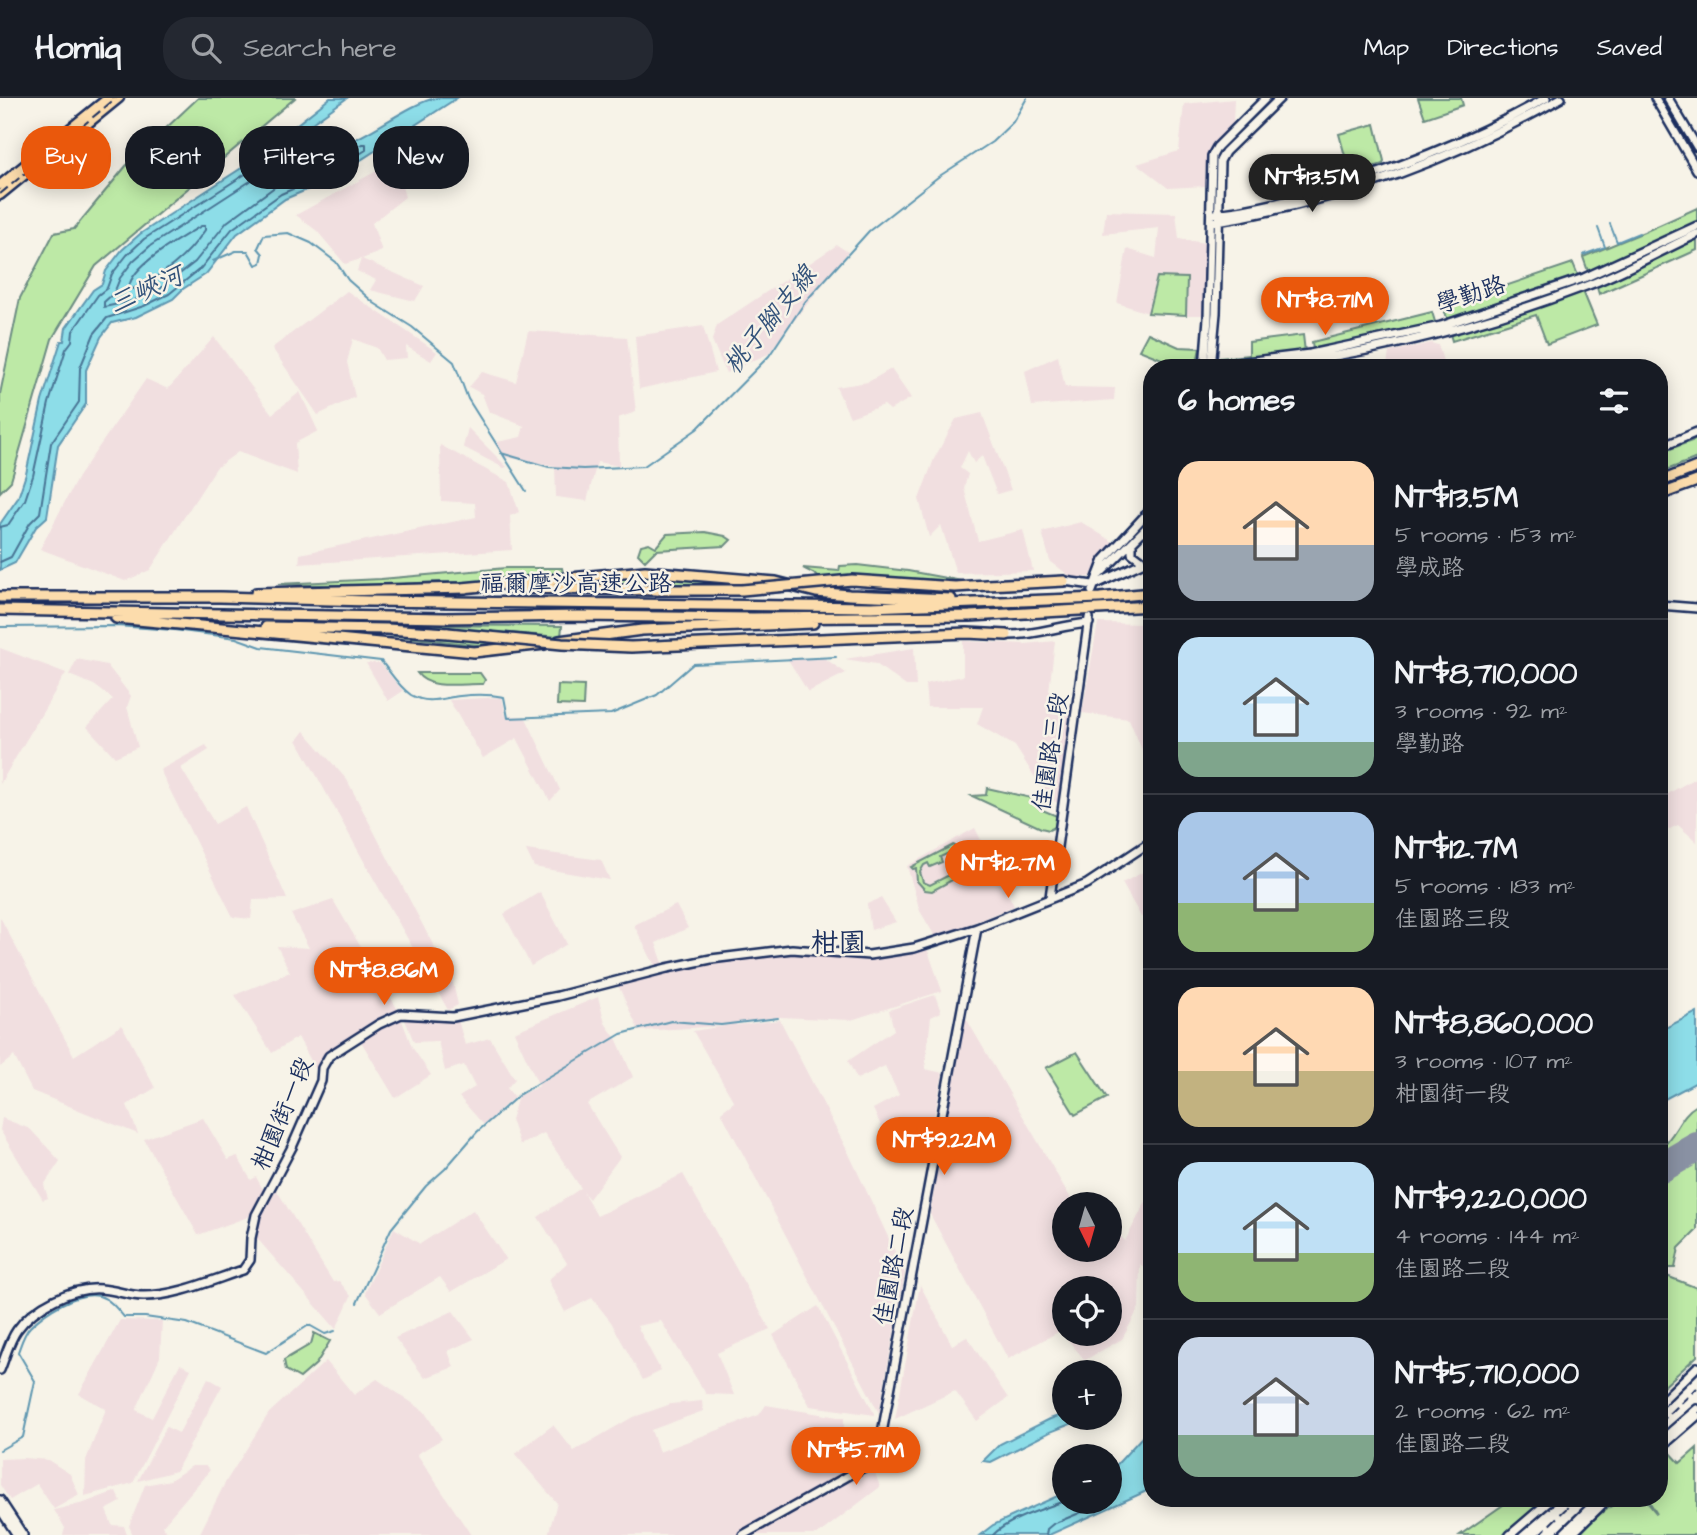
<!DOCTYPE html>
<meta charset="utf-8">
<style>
:root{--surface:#171b24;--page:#242831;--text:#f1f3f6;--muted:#9ea1a6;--line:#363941;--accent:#ea580c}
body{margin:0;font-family:"Architects Daughter","LXGW WenKai TC",sans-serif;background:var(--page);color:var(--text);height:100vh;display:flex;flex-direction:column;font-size:26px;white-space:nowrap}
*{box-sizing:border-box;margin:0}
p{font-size:23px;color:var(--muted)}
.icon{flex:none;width:38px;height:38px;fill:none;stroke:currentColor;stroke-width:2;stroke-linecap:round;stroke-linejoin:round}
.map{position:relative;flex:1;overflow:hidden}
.details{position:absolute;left:1143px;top:261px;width:525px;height:1148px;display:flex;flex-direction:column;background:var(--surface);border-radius:28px;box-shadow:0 4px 18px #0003}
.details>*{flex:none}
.banner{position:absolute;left:21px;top:28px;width:665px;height:63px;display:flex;gap:14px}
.needle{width:46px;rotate:175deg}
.fabs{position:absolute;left:1052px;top:1094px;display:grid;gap:14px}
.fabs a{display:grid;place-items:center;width:70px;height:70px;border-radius:50%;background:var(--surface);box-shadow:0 4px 18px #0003;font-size:35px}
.price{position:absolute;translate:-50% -60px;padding:0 16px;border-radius:24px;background:var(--accent);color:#fff;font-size:23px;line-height:46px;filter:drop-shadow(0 2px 4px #0008)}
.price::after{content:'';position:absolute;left:50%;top:42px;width:21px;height:16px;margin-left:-10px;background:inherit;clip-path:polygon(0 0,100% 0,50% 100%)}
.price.selected{background:#222;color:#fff}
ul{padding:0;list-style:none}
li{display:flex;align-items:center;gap:21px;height:175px;padding:0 35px}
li+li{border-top:2px solid var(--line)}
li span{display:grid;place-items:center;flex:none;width:196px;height:140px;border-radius:21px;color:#555}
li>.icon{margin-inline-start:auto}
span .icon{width:84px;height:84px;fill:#fffc;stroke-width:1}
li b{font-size:30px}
h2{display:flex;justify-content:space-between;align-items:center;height:84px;padding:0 35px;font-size:30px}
.chip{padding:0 24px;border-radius:28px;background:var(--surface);box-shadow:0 4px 18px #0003;font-size:24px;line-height:63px}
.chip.selected{background:var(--accent);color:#fff}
header{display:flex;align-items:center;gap:42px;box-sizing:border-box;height:98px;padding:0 35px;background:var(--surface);border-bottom:2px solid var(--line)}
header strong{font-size:33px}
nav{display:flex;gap:38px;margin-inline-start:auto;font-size:24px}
.search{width:490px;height:63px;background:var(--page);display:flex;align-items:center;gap:18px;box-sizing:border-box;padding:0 24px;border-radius:28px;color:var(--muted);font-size:26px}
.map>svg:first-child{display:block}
.built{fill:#f1dfe0;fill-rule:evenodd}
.green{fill:#bde9a6;stroke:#6c8c82;stroke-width:2;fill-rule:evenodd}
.water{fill:#8ddde8;stroke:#5f97b1;stroke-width:2}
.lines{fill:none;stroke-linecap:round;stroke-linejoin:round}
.shore{stroke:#497595;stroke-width:2}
.stream{stroke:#5f97b1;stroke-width:2}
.runway{stroke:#8991a3;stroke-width:30}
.secondary-casing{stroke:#1b2f5e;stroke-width:12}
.primary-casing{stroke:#1b2f5e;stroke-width:13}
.highway-casing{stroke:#1b2f5e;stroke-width:14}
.secondary{stroke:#f7f3e8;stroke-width:7}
.primary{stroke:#fcdcac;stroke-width:8}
.highway{stroke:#fcdcac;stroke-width:9}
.rail{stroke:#1b2f5e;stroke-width:2;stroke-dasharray:10 5;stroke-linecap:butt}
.highway-bridge-casing{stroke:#1b2f5e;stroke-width:14;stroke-linecap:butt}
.highway-bridge{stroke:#fcdcac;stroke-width:9}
.labels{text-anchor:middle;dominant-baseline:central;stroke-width:5;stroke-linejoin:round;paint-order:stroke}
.street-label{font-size:24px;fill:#1b2f5e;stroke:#f7f3e8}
.water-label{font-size:26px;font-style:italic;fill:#32527a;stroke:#f7f3e8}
.quarter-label{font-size:28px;fill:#1b2f5e;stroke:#f7f3e8}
</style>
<header>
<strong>Homiq</strong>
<div class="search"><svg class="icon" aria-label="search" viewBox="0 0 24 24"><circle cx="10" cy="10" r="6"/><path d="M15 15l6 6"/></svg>Search here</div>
<nav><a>Map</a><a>Directions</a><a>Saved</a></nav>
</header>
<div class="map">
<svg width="1697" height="1437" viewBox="0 0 1697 1437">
<rect width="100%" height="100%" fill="#f7f3e8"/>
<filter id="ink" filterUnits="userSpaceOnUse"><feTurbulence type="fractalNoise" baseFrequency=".0143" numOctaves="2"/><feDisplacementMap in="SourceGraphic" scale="14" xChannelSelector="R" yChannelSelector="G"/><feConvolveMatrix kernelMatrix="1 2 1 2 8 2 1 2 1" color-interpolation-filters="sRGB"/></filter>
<g filter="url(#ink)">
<path class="built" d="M1234 1 1233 26 1210 50 1205 74 1206 88 1168 90 1137 66 1179 53 1184 6Z
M395 63 405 99 372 125 382 153 362 161 424 188 415 203 370 192 376 182 357 173 361 161 345 166 317 133 296 117Z
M1106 113 1176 115 1179 141 1205 145 1203 217H1186L1187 180 1157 179 1148 215 1117 205 1127 151 1156 160 1159 130 1103 136Z
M837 147 848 154 768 256 726 275 712 242 717 227Z
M347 193 437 254 431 263 406 248 407 260 384 262 377 250 353 241 347 264 355 299 318 317 272 250Z
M703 228 716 274 639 291 635 238Z
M528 233 627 239 636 314 618 320 619 368 597 364 587 403 556 399 555 368 505 359 497 344 521 339 524 328 489 314 482 296 469 289 482 274 516 284Z
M214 239 272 316 300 294 318 333 295 345 297 376 238 354 216 370 150 472 125 483 40 451 78 379 146 281 168 291Z
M1431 245 1438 247 1445 269H1380L1387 267 1389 254Z
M1058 258 1065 289 1115 290 1114 302 1032 308 1025 273Z
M891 271 911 300 890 312 884 307 850 319 836 289 868 284Z
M982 315 1011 392 997 396 982 358 974 365 968 353 960 370 968 376 964 390 978 443 1023 432 1033 473 956 475 941 427 929 439 919 401 934 361 956 321Z
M468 330 507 369 504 370 463 349Z
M440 347 509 384 519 414 510 418 512 452 299 466 300 456 476 419 475 405 441 403Z
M1081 424 1113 444 1090 479H1071L1050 463 1042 434Z
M1098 525 1148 526 1152 536 1151 673 1129 621 1082 615Z
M963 543 1025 546 1055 543 1047 610 1072 607 1058 705 1048 700 1015 648 977 626 983 609H927L925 586 963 578Z
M0 550 66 575 0 686Z
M914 550 916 588H906L876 566 845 561Z
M787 560H824L846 575 808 594Z
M77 561 107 567 131 598 127 609 138 649 115 659 87 629 113 601 94 587 69 577Z
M366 565H380L403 593 388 603Z
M502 599 506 618H525L560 692 550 703 517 640 483 660 449 602Z
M304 633 347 682 453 885 458 907 448 912 371 776 297 642Z
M206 647 209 652 181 670 215 726 246 709 287 801 253 802 251 821 233 819 160 672Z
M1697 679V744L1678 727 1659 736V701Z
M975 730 1014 808 936 840 920 813 907 768Z
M526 752 601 762 610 782 534 769Z
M1151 770V816L1141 819 1122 785Z
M540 794 567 846 531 868 504 816Z
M881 800 896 824 871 832 867 806Z
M333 802 398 912 412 949 431 977 395 1000 356 935 322 959 316 972 298 939 272 955 235 897 290 874 277 848 309 850 291 816Z
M676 807 688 830 656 845 664 868 656 870 634 827Z
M0 819 74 958 122 927 155 990 127 1007 138 1036 32 993 14 958 0 969Z
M927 850 942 893 851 922 779 919 736 926 737 927 780 922 849 1056 905 1175 879 1315 721 1014 734 1004 693 933 724 928 639 933 617 885 670 871 739 859 786 855 869 860Z
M935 897 941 914 931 919 925 971 943 975 932 1029 895 1057 873 1011 899 997 885 968 857 981 848 963 894 932 889 912Z
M598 899 605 925 617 942 633 979 587 1006 620 1059 589 1101 583 1094 597 1118 683 1076 770 1231 717 1255 734 1297 706 1296 661 1223 637 1228 661 1273 643 1282 611 1224 592 1200 565 1214 548 1182 567 1165 538 1119 581 1090 544 1035 520 1047 511 1022 518 998 539 988 514 934Z
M963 915 1074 1106H1064V1152H1110V1134L1114 1131 1125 1143 1151 1094V1176L1140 1166 1139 1210 1122 1241 1085 1262 1060 1233 1008 1261 930 1116ZM1064 1190H1110V1236H1064Z
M403 917 458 922 465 947 490 940 515 981 507 990 514 999 484 1027 459 999 475 989 464 967 445 973 438 943 414 944Z
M2 1020 30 1031 60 1063 44 1087 48 1100 43 1102 0 1032Z
M203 1020 228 1062 237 1058 251 1082 256 1079 265 1095 248 1119 198 1137 144 1041Z
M276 1091 333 1184 339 1183 351 1198 336 1231 254 1137 259 1117Z
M473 1112 506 1161 451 1194 440 1179 380 1215 365 1195 394 1130 420 1146Z
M920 1187 952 1247 967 1239 1008 1300 977 1323 955 1293 895 1321Z
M818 1208 875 1317 810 1308 773 1237Z
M453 1213 474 1241 448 1253 454 1269 425 1280 395 1240Z
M120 1222 162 1223 160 1259 136 1312 152 1320 180 1266 191 1271 133 1385 85 1398 86 1362 106 1311 79 1296Z
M326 1263 354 1297 377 1281 424 1313 442 1341 417 1356 471 1437H199L225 1385 269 1315Z
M208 1280 222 1288 176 1373 138 1383 166 1329 179 1335Z
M702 1303 703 1313 651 1332 659 1354 759 1317 766 1307 844 1320V1334L856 1364 873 1369 880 1389 817 1437H548L557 1405 515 1356 553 1327 574 1353 631 1320 671 1306Z
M24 1360 48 1362 70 1376 79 1397 54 1411 37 1386 10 1402 0 1387V1361Z
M192 1368H206L210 1372 162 1428 169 1437H133L129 1428 145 1387 170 1382Z
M116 1393 121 1404 106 1412 112 1427 124 1428 127 1437H63L65 1430 54 1412 84 1405Z"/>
<path class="green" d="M198 0H295L96 168 52 241 11 383 0 394V296L20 200 54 135 74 131 126 68Z
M1418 0H1461L1463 7 1425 20Z
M1375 26 1384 63 1383 66 1350 76 1339 36Z
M1697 110V125L1589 176 1583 159 1644 134Z
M1697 141V152L1599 196 1596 186Z
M1573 165 1579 180 1448 222 1443 209Z
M1157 179 1187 180 1186 217 1148 215Z
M1583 193 1597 227 1547 246 1536 217 1452 243 1450 236Z
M1432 214 1436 227 1313 252 1312 244Z
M1148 235 1179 249 1200 250 1196 269H1182L1139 252Z
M1303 237 1305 254 1221 264 1220 260 1249 257V244Z
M1697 341V360L1659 375V355Z
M705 434 725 438 731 442 725 448 656 452 645 463 638 456 641 447 649 445 656 449 667 436Z
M857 467 908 473 973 485 885 480H822L803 470 839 473 840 468Z
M506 470H562L563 475 534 480 478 484H438L360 488 278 486 381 481Z
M662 479 675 481 757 486 671 489 587 487 622 481Z
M406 527 562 528 561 539Z
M360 534H393L523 546 494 549Z
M417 575H480L485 582 483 586C464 585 429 593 417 575Z
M558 587 584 588 583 608 557 607Z
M987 690 1040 702V711L1057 718 1055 729 1049 732 1041 730 972 698 986 697Z
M953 747 961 751 967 759 968 769 965 775 932 793 925 792 917 783 916 770 913 771 911 769ZM953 753 957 754 962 759 959 772 930 787 923 784 920 774 924 767 928 765 930 769 942 764 940 759Z
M1077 954 1107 1000 1075 1017 1046 970Z
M1697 1007V1132L1679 1150 1675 1170H1659V1051C1676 1039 1679 1017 1697 1007Z
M1659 1175 1697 1190V1258L1659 1293Z
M314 1235 330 1243 316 1266 300 1280 286 1272 284 1262 311 1246Z
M1697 1350V1437H1579C1598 1416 1613 1400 1644 1400L1657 1416 1647 1400H1659V1358L1667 1351 1680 1365Z
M1513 1400H1547L1503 1437H1460Z"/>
<path class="water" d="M330 0H347L305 30 301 44C308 46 316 50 322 50 354 53 402 7 436 0 442 0 451 0 457 0L328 83 285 101 237 136 206 176 183 191 173 201 136 219 112 225 101 239 86 272V306L58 347 47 419 36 429 15 465 0 472V426L18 400 26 376 42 303 61 243H64L66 230 93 192 102 186 106 173 122 152 140 136 243 69Z
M1697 914V984L1659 1004V933Z
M1064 1316V1320H1086L1050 1334 991 1364 983 1363 1000 1346 1050 1321Z
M1151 1322V1391L1049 1437H980L993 1427 1064 1395V1404H1110V1374L1142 1339Z"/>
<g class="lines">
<path class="shore" d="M290 54 315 65 317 69 276 88 227 124 195 164 163 189 133 203 104 209V204L114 195 120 180 133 163 150 148 252 82 286 55Z
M201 128H205V132C186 160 164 177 133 191L129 190C130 168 182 139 201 128Z
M0 429 8 427 25 402 33 378 49 305 66 251 72 243 73 233 98 197 107 190 112 176 127 157 144 141 247 75 289 41 293 42C304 68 344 54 363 46H366V52L325 77 281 96 232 131 201 170 169 196 144 208 107 220 94 236 80 270 79 304 51 345 40 415 30 425 11 459 0 464
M993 1437C1008 1421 1044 1411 1064 1403
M1046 1437 1047 1431 1053 1426 1106 1404"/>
<path class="stream" d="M1610 126 1617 144 1639 135
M1583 157 1605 149 1598 130
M213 163 236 153H248L256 167 261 165 263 156 258 150 264 137 288 135 311 145 336 164 348 182 374 205 412 229 454 264 468 301 526 393
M501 355 549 369 583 371 644 368 697 331 769 258 805 204 869 133 938 79 992 44 1013 24 1027 0
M0 529 116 528 174 532 236 540 261 549 381 563C390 574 399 589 411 597 429 607 442 600 460 598 475 596 489 596 504 599L508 620 611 616 657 597 693 566 836 559
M357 1205 391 1131 426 1088 445 1071 477 1034 520 996 621 936 671 923 721 927 778 920
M0 1352 23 1339 35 1283 18 1254C21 1246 24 1235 30 1229 45 1214 77 1193 99 1198 110 1201 117 1211 124 1219H145L187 1225 266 1255 309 1227 325 1236 335 1233"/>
<path class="runway" d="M1659 1071 1697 1049"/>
<g class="secondary-casing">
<path id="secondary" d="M1655 0 1697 72
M1668 0 1697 49
M1211 116C1244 114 1279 105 1311 96 1393 73 1472 42 1546 0
M1211 124C1334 105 1453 62 1561 0
M1204 269 1310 256 1441 228 1584 180 1697 128
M1204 270 1208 220 1212 58 1217 49 1266 0
M1211 270 1216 215 1220 63 1225 54 1280 0
M1254 270C1367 257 1479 229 1586 188 1624 174 1660 153 1697 136
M1659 350 1697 334
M1132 444V455L1144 464
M1100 476 1152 424
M1064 483 1093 487
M1094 487 1144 464H1152
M1092 493 1104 462 1152 410
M1659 507 1697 510
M1007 537C1035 538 1061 527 1089 525
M1050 799 1089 520
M0 1272C5 1260 9 1243 17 1232 34 1208 72 1189 101 1191 116 1192 130 1198 144 1198 177 1198 212 1182 243 1172L250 1162 251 1140 256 1117 292 1049 321 983 322 970 329 958 379 926 401 916 453 919 558 898 667 870 711 861 792 851 869 857 914 850 977 830 1087 786 1152 743
M1659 1306 1697 1269
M1659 1344 1697 1311
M1659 1351 1697 1318
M0 1402 23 1437
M0 1411 17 1437
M743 1437 864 1369 879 1351 977 830
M1510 1437 1553 1400
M1562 1437 1600 1400
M1571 1437 1609 1400"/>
</g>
<g class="primary-casing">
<path id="primary" d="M0 87 108 0
M0 97 119 0"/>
</g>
<g class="highway-casing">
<path id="highway" d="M1659 384 1697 369
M1659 397 1697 383
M987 487 1064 483
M462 490 645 473 776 484 816 494 849 497 951 501
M512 490 658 492
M256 495 466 490
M0 499H220L369 503 871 509 1100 500 1152 495
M0 512 445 520 579 518 753 520 970 518 1152 508
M116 520 474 554 545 546
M266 529 387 531 448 535
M796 542 967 535 1007 537
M559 543 642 532 813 525"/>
</g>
<use href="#secondary" class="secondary"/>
<use href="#primary" class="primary"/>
<use href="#highway" class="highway"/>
<path class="rail" d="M0 96 116 0
M1659 1326 1697 1290
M1539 1437 1577 1400"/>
<g class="highway-bridge-casing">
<path id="highway-bridge" d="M658 492H742L852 482 955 489 987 487
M448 535 562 546 631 549 796 542"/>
</g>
<use href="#highway-bridge" class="highway-bridge"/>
</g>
</g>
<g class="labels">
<g class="street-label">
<text transform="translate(1471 197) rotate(-18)">學勤路</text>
<text x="576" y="486">福爾摩沙高速公路</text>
<text transform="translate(1051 654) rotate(-81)">佳園路三段</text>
<text transform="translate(283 1016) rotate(-67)">柑園街一段</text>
<text transform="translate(894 1168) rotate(-79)">佳園路二段</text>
</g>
<g class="water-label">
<text transform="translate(146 192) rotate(-24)">三峽河</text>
<text transform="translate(770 222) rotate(-51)">桃子腳支線</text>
</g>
<g class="quarter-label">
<text x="838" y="845">柑園</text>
</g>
</g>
</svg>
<div class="fabs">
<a><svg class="needle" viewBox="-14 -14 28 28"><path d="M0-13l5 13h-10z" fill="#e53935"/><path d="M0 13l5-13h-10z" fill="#9ea1a6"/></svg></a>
<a><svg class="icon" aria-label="locate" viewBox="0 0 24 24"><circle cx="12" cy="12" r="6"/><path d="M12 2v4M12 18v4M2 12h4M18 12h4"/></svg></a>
<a>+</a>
<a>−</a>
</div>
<b class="price selected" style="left:1312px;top:116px">NT$13.5M</b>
<b class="price" style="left:1325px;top:239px">NT$8.71M</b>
<b class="price" style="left:1008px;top:802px">NT$12.7M</b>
<b class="price" style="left:384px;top:909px">NT$8.86M</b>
<b class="price" style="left:944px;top:1079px">NT$9.22M</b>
<b class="price" style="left:856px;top:1389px">NT$5.71M</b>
<div class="banner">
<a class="chip selected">Buy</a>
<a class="chip">Rent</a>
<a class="chip">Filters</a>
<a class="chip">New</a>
</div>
<section class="details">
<h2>6 homes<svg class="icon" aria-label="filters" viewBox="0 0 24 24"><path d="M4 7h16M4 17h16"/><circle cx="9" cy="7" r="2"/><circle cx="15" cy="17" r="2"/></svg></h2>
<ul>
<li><span style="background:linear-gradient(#ffd9b3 60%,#9aa5b1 0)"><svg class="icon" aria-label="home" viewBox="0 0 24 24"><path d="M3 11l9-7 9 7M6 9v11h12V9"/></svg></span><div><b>NT$13.5M</b><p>5 rooms · 153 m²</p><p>學成路</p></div></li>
<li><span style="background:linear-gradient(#bfe0f5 75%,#7fa58c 0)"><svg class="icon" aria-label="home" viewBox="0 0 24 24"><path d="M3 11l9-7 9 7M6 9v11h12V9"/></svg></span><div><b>NT$8,710,000</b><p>3 rooms · 92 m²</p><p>學勤路</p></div></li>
<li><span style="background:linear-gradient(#a9c7e8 65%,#8fb573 0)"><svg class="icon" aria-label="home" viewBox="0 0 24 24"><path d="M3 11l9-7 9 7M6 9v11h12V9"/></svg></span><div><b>NT$12.7M</b><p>5 rooms · 183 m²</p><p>佳園路三段</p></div></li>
<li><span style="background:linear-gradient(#ffd9b3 60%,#c2b280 0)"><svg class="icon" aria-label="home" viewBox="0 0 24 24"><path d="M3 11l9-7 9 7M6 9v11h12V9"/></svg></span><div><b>NT$8,860,000</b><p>3 rooms · 107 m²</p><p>柑園街一段</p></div></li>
<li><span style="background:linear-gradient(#bfe0f5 65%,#8fb573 0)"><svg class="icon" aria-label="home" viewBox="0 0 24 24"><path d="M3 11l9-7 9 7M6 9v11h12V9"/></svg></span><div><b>NT$9,220,000</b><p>4 rooms · 144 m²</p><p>佳園路二段</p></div></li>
<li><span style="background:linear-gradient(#c9d6e8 70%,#7fa58c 0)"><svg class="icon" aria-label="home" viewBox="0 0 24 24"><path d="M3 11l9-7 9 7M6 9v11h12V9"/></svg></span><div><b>NT$5,710,000</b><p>2 rooms · 62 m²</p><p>佳園路二段</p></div></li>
</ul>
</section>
</div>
